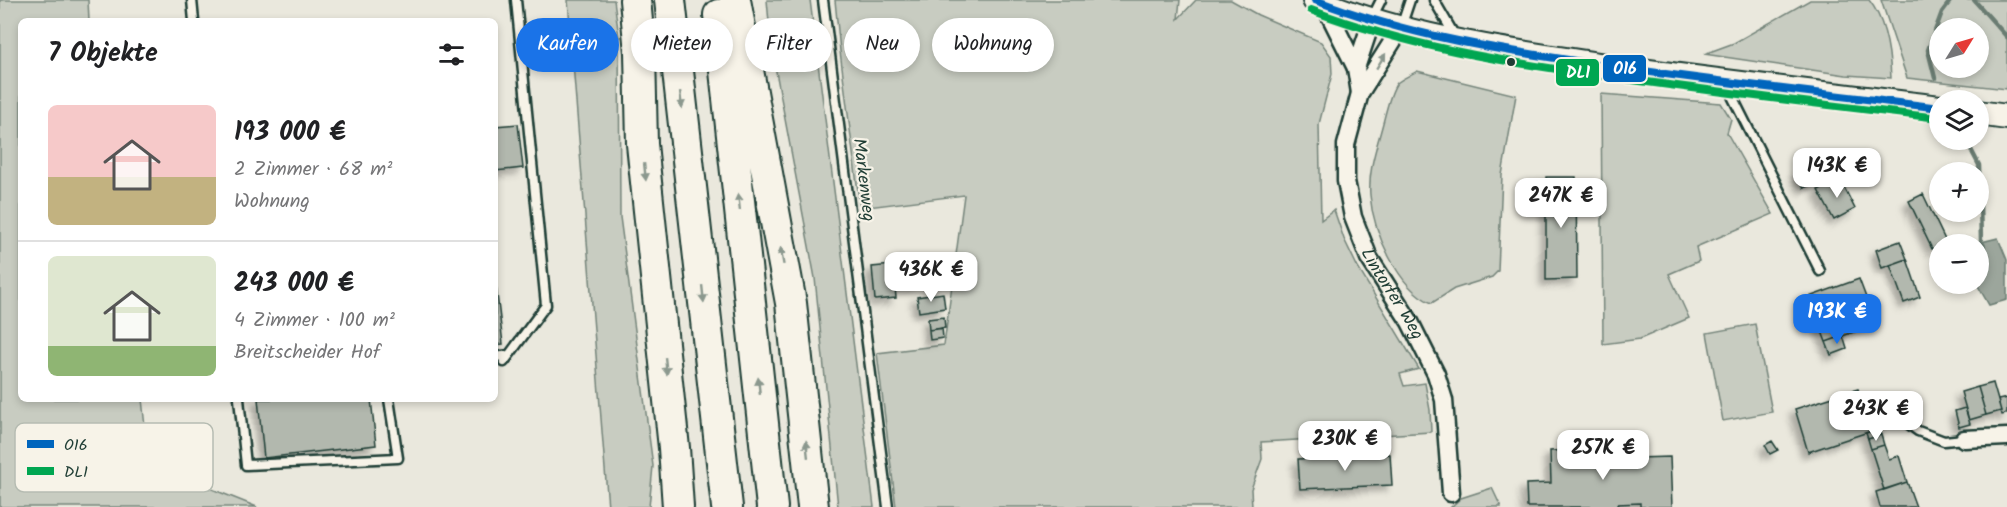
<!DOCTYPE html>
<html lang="de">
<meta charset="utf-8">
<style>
:root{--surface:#fff;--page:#f6f6f6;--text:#202124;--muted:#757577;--line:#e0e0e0;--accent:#1a73e8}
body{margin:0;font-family:Kalam,sans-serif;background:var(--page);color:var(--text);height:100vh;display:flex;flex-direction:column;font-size:22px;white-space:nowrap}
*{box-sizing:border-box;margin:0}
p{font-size:20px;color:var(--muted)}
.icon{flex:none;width:33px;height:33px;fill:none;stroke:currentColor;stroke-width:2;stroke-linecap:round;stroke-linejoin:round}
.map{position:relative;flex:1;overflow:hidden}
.drawer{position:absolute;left:18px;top:18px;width:480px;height:384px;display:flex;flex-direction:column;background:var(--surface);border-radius:9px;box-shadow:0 3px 9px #0003}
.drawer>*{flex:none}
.top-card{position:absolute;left:516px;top:18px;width:570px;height:54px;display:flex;gap:12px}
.needle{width:39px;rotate:53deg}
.fabs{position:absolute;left:1929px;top:18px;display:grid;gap:12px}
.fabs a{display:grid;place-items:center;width:60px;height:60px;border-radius:50%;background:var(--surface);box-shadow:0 3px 9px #0003;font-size:30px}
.price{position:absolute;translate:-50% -51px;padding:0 14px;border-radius:12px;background:#fff;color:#222;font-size:20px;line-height:39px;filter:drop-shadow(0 2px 3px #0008)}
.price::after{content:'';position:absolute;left:50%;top:36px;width:18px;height:14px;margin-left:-9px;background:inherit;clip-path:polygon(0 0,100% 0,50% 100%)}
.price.current{background:var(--accent);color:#fff}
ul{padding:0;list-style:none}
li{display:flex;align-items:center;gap:18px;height:150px;padding:0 30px}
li+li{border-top:2px solid var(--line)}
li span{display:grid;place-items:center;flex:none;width:168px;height:120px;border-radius:9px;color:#555}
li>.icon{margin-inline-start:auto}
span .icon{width:72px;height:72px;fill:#fffc;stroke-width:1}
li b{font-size:26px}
h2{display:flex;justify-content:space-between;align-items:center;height:72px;padding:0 30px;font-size:26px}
.chip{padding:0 21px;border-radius:27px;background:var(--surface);box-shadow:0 3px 9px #0003;font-size:21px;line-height:54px}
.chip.current{background:var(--accent);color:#fff}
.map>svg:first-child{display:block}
.green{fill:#c8ccc1;stroke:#74847a;stroke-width:1.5;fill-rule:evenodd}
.water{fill:#9ca69c;stroke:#6a7c72;stroke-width:1.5}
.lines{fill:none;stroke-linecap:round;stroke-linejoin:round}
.stream{stroke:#6a7c72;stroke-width:4.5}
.building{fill:#b2b8ae;stroke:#1f3d34;stroke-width:1.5;filter:url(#shadow)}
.lane-casing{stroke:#1f3d34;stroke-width:13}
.street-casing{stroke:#1f3d34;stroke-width:21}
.secondary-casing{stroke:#1f3d34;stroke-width:28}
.highway-casing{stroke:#1f3d34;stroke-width:34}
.lane{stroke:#f7f3e8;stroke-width:8}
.street{stroke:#f7f3e8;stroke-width:16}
.secondary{stroke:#f7f3e8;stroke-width:24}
.highway{stroke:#f7f3e8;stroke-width:30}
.bus-1-casing{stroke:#f7f3e8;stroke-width:12}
.bus-2-casing{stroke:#f7f3e8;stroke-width:12}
.bus-1{stroke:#0065bd;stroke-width:8}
.bus-2{stroke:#00a651;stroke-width:8}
.oneway{fill:#8b988e}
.bus-dot{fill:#1f3d34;stroke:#f7f3e8;stroke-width:2}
.labels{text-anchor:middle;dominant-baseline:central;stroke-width:4.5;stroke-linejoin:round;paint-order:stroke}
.street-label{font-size:18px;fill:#1f3d34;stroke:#f7f3e8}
.key{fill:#f7f3e8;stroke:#b6bcb2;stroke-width:1.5}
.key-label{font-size:16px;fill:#1f3d34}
.line-badge{stroke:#f7f3e8;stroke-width:2}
.badge-label{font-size:16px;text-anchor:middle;font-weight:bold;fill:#fff}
</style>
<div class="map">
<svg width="2007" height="507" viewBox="0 0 2007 507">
<defs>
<filter id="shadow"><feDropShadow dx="-5.5" dy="5.5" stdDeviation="3" flood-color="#0004"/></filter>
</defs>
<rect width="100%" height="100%" fill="#eae8dd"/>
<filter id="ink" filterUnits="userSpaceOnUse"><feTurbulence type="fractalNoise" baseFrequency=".0167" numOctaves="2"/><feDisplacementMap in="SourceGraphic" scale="12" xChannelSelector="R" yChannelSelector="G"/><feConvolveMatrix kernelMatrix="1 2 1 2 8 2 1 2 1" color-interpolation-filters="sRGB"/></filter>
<g filter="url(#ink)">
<path class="green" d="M0 0H88L89 21H21V399H142L149 464 257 507H0Z
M568 0H614L619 37 620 217 653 466 649 507H608Z
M767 0H810L874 507H838L815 278 771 45Z
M835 0H1180L1178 19 1196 0H1231L1258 15 1321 42 1331 56 1332 74 1319 124 1321 220 1334 210 1344 239 1358 268 1419 369 1400 374 1404 386 1425 383 1430 410 1431 432 1261 442 1262 459 1251 489 1252 507H896L877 353 944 345 964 195 860 208 840 51Z
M1810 0H1869C1886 21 1890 51 1891 78L1846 75 1704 54 1734 43Z
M1881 0H2007V89L1907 78ZM1940 28H1978V68H1940Z
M1417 71 1516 95 1502 175 1498 271 1492 277 1454 289 1432 303C1398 289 1373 231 1370 195 1368 170 1377 146 1383 123 1386 112 1390 92 1397 83 1401 79 1411 75 1417 71Z
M1601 94 1721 103 1731 119 1727 133 1773 214 1696 247 1699 261 1669 274 1689 318 1640 339 1603 344Z
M1755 324 1772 412 1723 421 1707 333Z
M1492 488 1501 507H1451L1461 498Z"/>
<path class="water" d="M1998 238 2007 260V300L1989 305 1977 284H1978V244H1973Z"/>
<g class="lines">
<path class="stream" d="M1974 0 2007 37
M1935 78 1928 50 1942 12 1951 0
M1966 140 1979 165 1981 241 1984 246"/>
</g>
<path class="building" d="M518 124 523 168 495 171V126Z
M1812 165 1820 180 1804 188 1796 173Z
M1546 177H1576L1577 279 1546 280Z
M1840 179 1855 209 1834 220 1818 190Z
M1923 194 1946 242 1932 249 1909 201Z
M1900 241 1907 259 1882 268 1876 250Z
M1907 259 1920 297 1904 303 1890 265Z
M892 265 893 271 915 269 917 284 895 286 896 298 875 300 872 267Z
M495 277 503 344 495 345Z
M1859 279 1876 324 1826 342 1809 297Z
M943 293 945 308 919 312 917 297Z
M944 317 945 328 929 330 928 319Z
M942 328 943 338 930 340 929 330Z
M1843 336 1847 349 1831 355 1826 342Z
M1993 383 2001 411 1986 415 1978 387Z
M1978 387 1986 415 1969 420 1961 392Z
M1858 389 1868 419 1879 416 1883 427 1808 452 1795 409Z
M2007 398V414L2002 415 1998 400Z
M258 399H371L376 445 264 458Z
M1965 408 1970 424 1959 427 1955 411Z
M1879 429 1881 435 1868 439 1866 433Z
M1881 435 1884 445 1871 449 1868 439Z
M1772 441 1778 450 1770 454 1765 445Z
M1884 445 1889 459 1899 456 1907 482 1884 490 1871 449Z
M1615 448 1616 462 1636 461V458L1670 457 1672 507H1640V503L1618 504 1619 507H1527L1526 484 1551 483 1550 451Z
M1390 454 1392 485 1300 489 1298 459Z
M1907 482 1916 507H1880L1876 492Z"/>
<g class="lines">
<g class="lane-casing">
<path id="lane" d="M192 0 194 21
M823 0 888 507
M1434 0 1456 38
M1372 18 1381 0
M1401 27 1410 0
M1729 85 1732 96 1820 271
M495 357 509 355
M504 362 546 305 516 0
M239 399 246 465 398 458 389 399
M1899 417 1918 431 1944 441 1964 439"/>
</g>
<g class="street-casing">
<g id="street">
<path d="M1324 4 1356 68"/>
<path id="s1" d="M1401 28 1360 93 1346 145V181L1353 217 1369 258 1410 322 1436 374 1444 400 1451 493"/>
<path d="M1360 93 1356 68 1372 20"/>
<path d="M1964 439 2007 437"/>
</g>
</g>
<g class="secondary-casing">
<path id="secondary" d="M1315 0C1398 35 1491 49 1579 62 1699 80 1819 93 1940 108
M1978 113 2007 117"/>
</g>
<g class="highway-casing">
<path id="highway" d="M635 0 640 52 642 144 674 448 678 507
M670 0 727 507
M735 0 791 303 813 507
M719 15 772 507"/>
</g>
<use href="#lane" class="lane"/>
<use href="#street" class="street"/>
<use href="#secondary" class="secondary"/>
<use href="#highway" class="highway"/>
<g class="bus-1-casing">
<path id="bus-1" d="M1315 0C1408 36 1504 51 1602 65 1714 82 1827 94 1940 108"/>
</g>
<g class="bus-2-casing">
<path id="bus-2" d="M1311 10C1406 46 1504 62 1604 76 1715 92 1827 105 1939 118"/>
</g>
<use href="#bus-1" class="bus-1"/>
<use href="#bus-2" class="bus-2"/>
</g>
<defs><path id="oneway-solid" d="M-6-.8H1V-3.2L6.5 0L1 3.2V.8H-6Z" transform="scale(1.5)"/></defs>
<g class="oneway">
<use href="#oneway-solid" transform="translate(1381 61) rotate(-58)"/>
<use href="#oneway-solid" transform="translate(681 100) rotate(84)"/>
<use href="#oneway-solid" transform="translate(645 172) rotate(84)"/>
<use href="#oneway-solid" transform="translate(739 202) rotate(-96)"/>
<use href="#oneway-solid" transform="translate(782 256) rotate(-100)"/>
<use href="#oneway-solid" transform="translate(703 294) rotate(84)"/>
<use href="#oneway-solid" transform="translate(666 366) rotate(84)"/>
<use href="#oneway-solid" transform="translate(759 386) rotate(-96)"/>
<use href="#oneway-solid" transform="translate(807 449) rotate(-96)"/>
</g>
</g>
<circle class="bus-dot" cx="1511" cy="62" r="5"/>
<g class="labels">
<g class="street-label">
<text transform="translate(863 180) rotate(83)">Markenweg</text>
<text stroke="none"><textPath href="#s1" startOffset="290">Lintorfer Weg</textPath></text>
</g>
</g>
<rect x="15" y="423" width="198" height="69" rx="9" class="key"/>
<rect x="27" y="440" width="27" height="8" fill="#0065bd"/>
<rect x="27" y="467" width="27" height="8" fill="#00a651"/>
<g class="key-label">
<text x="64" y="450">O16</text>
<text x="64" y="477">DL1</text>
</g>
<g class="line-badge">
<rect x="1602" y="54" width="45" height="29" rx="6" fill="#0065bd"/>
<rect x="1555" y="58" width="45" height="29" rx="6" fill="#00a651"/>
</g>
<g class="badge-label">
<text x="1625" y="74">O16</text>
<text x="1578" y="78">DL1</text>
</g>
</svg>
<div class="fabs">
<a><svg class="needle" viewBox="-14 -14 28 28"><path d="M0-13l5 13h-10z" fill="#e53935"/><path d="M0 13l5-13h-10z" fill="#757577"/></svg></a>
<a><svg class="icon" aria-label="layers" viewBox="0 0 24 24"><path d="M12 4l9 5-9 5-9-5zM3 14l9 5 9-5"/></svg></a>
<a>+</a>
<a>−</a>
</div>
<b class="price" style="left:1837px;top:199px">143K €</b>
<b class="price" style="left:1561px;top:229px">247K €</b>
<b class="price" style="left:931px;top:303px">436K €</b>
<b class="price current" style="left:1837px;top:345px">193K €</b>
<b class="price" style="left:1876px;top:442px">243K €</b>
<b class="price" style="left:1345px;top:472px">230K €</b>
<b class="price" style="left:1603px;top:481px">257K €</b>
<div class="top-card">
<a class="chip current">Kaufen</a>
<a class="chip">Mieten</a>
<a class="chip">Filter</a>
<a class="chip">Neu</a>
<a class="chip">Wohnung</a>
</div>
<section class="drawer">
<h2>7 Objekte<svg class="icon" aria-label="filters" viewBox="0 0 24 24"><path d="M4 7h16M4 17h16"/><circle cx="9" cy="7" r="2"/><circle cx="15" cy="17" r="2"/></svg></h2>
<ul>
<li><span style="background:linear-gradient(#f6c9c9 60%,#c2b280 0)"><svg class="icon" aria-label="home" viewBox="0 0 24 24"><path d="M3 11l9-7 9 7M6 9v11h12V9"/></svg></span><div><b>193 000 €</b><p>2 Zimmer · 68 m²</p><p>Wohnung</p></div></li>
<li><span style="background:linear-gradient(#dfe7d0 75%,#8fb573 0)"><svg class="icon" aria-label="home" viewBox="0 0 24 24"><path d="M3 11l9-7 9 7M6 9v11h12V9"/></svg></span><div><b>243 000 €</b><p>4 Zimmer · 100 m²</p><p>Breitscheider Hof</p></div></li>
</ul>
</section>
</div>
